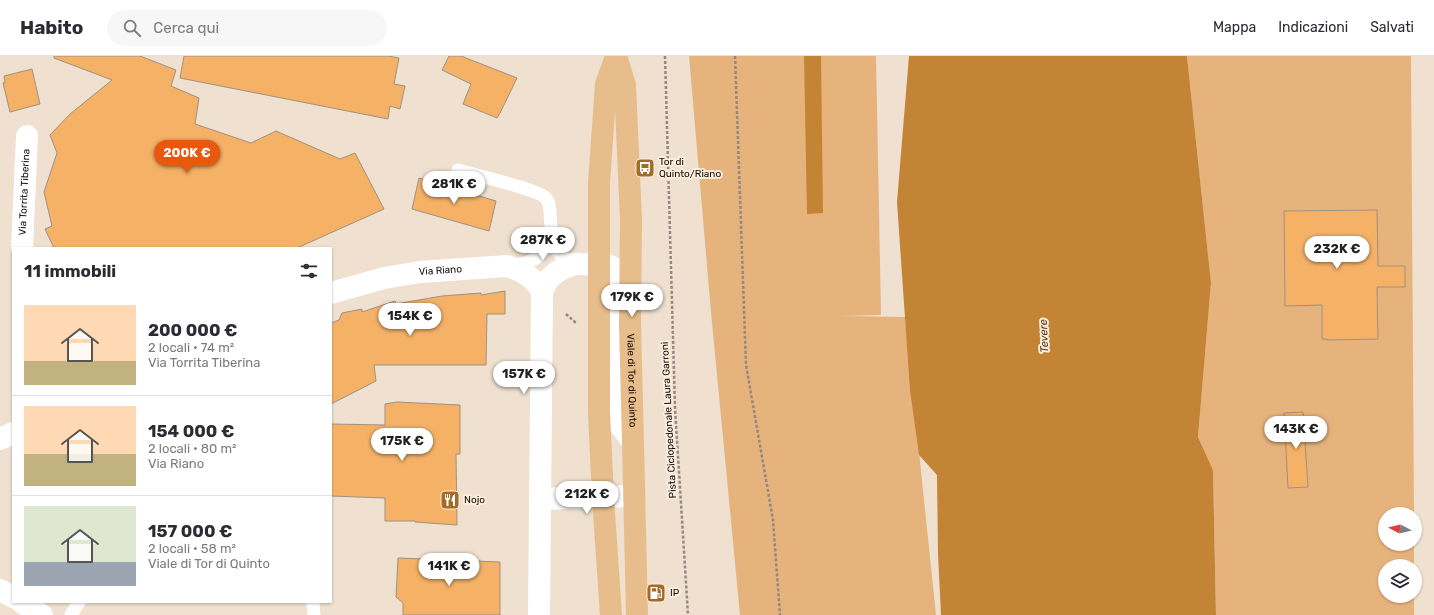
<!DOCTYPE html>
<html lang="it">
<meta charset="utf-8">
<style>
:root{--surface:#fff;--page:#f7f7f7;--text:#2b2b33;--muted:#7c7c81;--line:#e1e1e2;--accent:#ea580c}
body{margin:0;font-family:Rubik,sans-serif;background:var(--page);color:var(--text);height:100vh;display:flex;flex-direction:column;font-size:15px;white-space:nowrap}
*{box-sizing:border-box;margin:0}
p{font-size:13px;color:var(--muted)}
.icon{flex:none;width:22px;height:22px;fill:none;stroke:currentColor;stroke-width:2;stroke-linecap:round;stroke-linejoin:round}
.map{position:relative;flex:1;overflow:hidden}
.drawer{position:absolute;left:12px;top:191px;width:320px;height:356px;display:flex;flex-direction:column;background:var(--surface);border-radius:0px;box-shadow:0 1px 3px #0004}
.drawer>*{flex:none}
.needle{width:26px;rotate:277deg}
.fabs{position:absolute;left:1378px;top:451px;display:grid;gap:8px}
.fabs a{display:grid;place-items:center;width:44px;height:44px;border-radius:50%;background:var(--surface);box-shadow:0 1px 3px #0004;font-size:20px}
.price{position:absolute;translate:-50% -34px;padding:0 9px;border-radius:14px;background:#fff;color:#222;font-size:13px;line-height:26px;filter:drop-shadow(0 1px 2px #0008)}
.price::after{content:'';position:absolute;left:50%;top:24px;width:12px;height:9px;margin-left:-6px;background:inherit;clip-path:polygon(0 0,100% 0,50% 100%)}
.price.active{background:var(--accent);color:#fff}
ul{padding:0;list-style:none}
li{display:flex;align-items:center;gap:12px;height:100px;padding:0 12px}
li+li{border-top:1px solid var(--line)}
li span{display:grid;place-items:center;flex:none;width:112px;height:80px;border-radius:0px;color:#555}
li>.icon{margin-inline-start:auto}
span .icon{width:48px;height:48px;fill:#fffc;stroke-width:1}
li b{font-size:17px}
h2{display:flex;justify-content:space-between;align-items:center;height:48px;padding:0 12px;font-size:17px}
header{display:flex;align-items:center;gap:24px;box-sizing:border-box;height:56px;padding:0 20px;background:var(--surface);border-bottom:1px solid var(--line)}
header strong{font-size:19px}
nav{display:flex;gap:22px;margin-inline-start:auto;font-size:14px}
.search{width:280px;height:36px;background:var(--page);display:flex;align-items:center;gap:10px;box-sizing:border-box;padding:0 14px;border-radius:22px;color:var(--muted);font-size:15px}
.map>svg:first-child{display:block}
.green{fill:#e6b37d}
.water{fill:#c48436}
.building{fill:#f5b267;stroke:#9f9183}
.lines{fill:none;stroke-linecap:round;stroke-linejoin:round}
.path{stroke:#94897e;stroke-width:2.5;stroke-dasharray:3 2;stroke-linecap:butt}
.service{stroke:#fff;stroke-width:13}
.minor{stroke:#fff;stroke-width:22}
.primary{stroke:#e7be8b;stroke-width:22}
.labels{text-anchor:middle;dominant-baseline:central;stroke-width:4;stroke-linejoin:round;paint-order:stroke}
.poi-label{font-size:10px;fill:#100b07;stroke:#fceddd;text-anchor:start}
.street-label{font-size:10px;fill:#100b07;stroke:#fceddd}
.water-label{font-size:11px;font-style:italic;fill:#513616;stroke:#fceddd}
</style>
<header>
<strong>Habito</strong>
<div class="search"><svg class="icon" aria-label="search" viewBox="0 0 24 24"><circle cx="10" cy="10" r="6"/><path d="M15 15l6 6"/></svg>Cerca qui</div>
<nav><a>Mappa</a><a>Indicazioni</a><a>Salvati</a></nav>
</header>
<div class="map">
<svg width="1434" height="559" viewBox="0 0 1434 559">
<rect width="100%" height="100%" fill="#efe0d0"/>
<path class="green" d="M689 0H876L881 259 842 260 905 261 936 559H740L711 256Z
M1187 0H1411L1414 458H1385V488H1414V510H1385V540H1414V559H1216L1213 414 1198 381 1211 227Z"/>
<path class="water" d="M804 0H821L823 157 807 158Z
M909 0H1187L1211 227 1198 381 1213 414 1216 559H941L938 498 937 419 919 399 910 334 897 146Z"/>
<path class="building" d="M54 0H140L176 14 171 30 199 42 195 68 251 87 276 75 340 103 355 97 384 153 297 192H54L45 173 52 170 44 136 57 97 50 79 70 58 112 24 54 2Z
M184 0H388L399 2 394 28 405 30 400 53 390 50 388 63 180 22Z
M449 0H461L517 22 500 57 497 62 463 48 471 28 442 14Z
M32 13 40 48 10 56 3 27 5 26 4 20Z
M419 122 496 145 489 175 412 153Z
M1377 154 1378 210H1405V231H1377L1378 283 1327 284V283H1322V249L1285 250 1284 155Z
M505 235V258H487L486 309H374L376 325 331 348V267L339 264 342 257 362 253V256L395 245 396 248 442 240 481 237V239Z
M397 346 460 349V398H456L457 469 415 466V465H385V442L331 440V368L385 369V348Z
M1303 356 1308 431 1288 432 1284 357Z
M398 502 500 506V559H403V547L396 541Z"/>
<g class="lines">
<path class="path" d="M665 0 675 352 688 559
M735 0 746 309 773 464 780 559
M566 258 576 267"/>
<path class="service" d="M458 114C474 119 537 133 546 142 549 146 550 151 550 157 552 181 549 196 574 208
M510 210C532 207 544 202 551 179
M313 546 314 559
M71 559 79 546"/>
<g class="minor">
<path id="s1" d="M22 192 27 80"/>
<path id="s2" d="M331 237 384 222 420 216 507 210C523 215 533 221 542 235"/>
<path d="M0 383 13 377"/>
<path d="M540 443 634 440"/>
<path d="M0 534 13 541"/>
<path d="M21 546 42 559"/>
<path d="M539 559 542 235 547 225 552 220 558 215 574 208 608 209 613 212 615 215 616 360 619 368 633 386"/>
</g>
<g class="primary">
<path id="s3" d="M616 0 625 29 628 97 631 164 630 268 633 386 637 559"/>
<path d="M611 559 603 442 599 356V127L606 28 616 1"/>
</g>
</g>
<defs>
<g id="bus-square" transform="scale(1)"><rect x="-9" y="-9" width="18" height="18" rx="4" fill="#a26b27" stroke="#fceddd"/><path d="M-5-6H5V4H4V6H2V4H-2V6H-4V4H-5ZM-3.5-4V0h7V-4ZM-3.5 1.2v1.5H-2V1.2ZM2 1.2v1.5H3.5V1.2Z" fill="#fff"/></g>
<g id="restaurant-square" transform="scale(1)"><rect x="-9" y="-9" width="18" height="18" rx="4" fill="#a26b27" stroke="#fceddd"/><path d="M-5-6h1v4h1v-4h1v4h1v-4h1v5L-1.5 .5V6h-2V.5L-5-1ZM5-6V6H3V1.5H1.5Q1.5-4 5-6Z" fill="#fff"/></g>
<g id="fuel-square" transform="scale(1)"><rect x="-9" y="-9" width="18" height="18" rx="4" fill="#a26b27" stroke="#fceddd"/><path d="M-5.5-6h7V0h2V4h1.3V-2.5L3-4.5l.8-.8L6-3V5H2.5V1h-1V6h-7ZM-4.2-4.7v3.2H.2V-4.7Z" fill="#fff"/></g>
</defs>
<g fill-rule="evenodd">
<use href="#bus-square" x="645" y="112"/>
<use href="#restaurant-square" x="450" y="444"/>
<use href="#fuel-square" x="656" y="537"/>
</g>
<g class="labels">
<g class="poi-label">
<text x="659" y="106">Tor di<tspan x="659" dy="12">Quinto/Riano</tspan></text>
<text x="464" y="444">Nojo</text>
<text x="670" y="537">IP</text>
</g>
<g class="street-label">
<text stroke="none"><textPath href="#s1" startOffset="56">Via Torrita Tiberina</textPath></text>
<text stroke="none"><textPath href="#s2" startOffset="112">Via Riano</textPath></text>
<text stroke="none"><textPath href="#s3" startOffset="326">Viale di Tor di Quinto</textPath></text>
<text transform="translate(669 364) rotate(-93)">Pista Ciclopedonale Laura Garroni</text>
</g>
<g class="water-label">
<text transform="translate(1044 280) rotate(-93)">Tevere</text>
</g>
</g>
</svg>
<div class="fabs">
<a><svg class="needle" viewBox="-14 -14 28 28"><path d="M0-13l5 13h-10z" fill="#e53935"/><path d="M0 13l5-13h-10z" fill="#7c7c81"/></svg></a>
<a><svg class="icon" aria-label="layers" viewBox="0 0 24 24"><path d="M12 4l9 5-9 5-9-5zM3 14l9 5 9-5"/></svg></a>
</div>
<b class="price active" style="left:187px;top:118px">200K €</b>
<b class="price" style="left:454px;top:149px">281K €</b>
<b class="price" style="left:543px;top:205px">287K €</b>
<b class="price" style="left:1337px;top:214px">232K €</b>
<b class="price" style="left:632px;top:262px">179K €</b>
<b class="price" style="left:410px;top:281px">154K €</b>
<b class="price" style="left:524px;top:339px">157K €</b>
<b class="price" style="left:1296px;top:394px">143K €</b>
<b class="price" style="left:402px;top:406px">175K €</b>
<b class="price" style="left:587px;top:459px">212K €</b>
<b class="price" style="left:449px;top:531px">141K €</b>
<section class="drawer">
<h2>11 immobili<svg class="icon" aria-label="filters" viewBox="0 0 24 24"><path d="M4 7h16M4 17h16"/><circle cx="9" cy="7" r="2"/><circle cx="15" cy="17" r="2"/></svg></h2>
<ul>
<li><span style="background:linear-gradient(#ffd9b3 70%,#c2b280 0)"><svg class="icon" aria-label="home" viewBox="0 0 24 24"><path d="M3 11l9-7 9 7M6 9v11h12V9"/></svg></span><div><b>200 000 €</b><p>2 locali · 74 m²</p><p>Via Torrita Tiberina</p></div></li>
<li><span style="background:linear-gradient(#ffd9b3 60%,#c2b280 0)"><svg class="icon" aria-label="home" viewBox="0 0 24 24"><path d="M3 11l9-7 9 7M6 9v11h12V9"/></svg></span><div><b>154 000 €</b><p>2 locali · 80 m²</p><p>Via Riano</p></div></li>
<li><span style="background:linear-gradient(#dfe7d0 70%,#9aa5b1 0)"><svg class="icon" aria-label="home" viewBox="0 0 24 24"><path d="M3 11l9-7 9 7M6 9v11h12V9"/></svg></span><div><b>157 000 €</b><p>2 locali · 58 m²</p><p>Viale di Tor di Quinto</p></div></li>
</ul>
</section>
</div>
